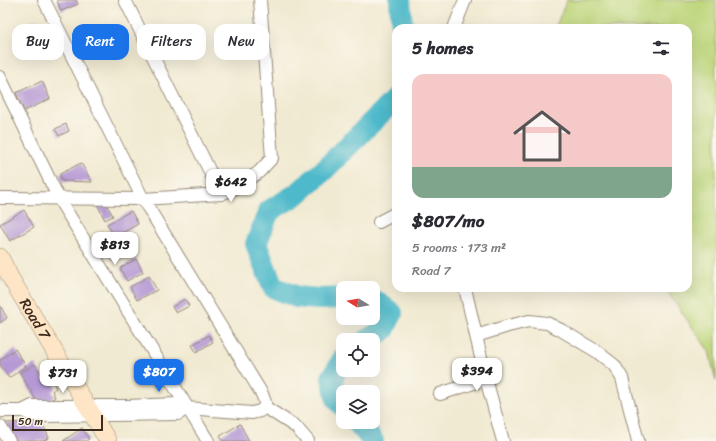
<!DOCTYPE html>
<meta charset="utf-8">
<style>
:root{--surface:#fff;--page:#f7f7f7;--text:#2b2b33;--muted:#7c7c81;--line:#e1e1e2;--accent:#1a73e8}
body{margin:0;font-family:Sriracha,sans-serif;background:var(--page);color:var(--text);height:100vh;display:flex;flex-direction:column;font-size:15px;white-space:nowrap}
*{box-sizing:border-box;margin:0}
p{font-size:13px;color:var(--muted)}
.icon{flex:none;width:22px;height:22px;fill:none;stroke:currentColor;stroke-width:2;stroke-linecap:round;stroke-linejoin:round}
.map{position:relative;flex:1;overflow:hidden}
.drawer{position:absolute;left:392px;top:24px;width:300px;height:268px;display:flex;flex-direction:column;background:var(--surface);border-radius:12px;box-shadow:0 4px 16px #0002}
.drawer>*{flex:none}
.top-card{position:absolute;left:12px;top:24px;width:320px;height:36px;display:flex;gap:8px}
.needle{width:26px;rotate:281deg}
.buttons{position:absolute;left:336px;top:281px;display:grid;gap:8px}
.buttons a{display:grid;place-items:center;width:44px;height:44px;border-radius:8px;background:var(--surface);box-shadow:0 4px 16px #0002;font-size:20px}
.scale{position:absolute;left:12px;bottom:10px;width:91px;box-sizing:border-box;padding-left:4px;border:2px solid #3b2a1e;border-top:0;font-size:11px;line-height:14px;white-space:nowrap;color:#3b2a1e;-webkit-text-stroke:3px #fbf7ec;paint-order:stroke}
.price{position:absolute;translate:-50% -34px;padding:0 9px;border-radius:8px;background:#fff;color:#222;font-size:13px;line-height:26px;filter:drop-shadow(0 1px 2px #0008)}
.price::after{content:'';position:absolute;left:50%;top:24px;width:12px;height:9px;margin-left:-6px;background:inherit;clip-path:polygon(0 0,100% 0,50% 100%)}
.price.active{background:var(--accent);color:#fff}
ul{padding:0;list-style:none}
li{display:grid;align-content:center;gap:8px;height:212px;padding:0 20px}
li+li{border-top:1px solid var(--line)}
li span{display:grid;place-items:center;height:124px;border-radius:12px;color:#555}
li>.icon{margin-inline-start:auto}
span .icon{width:72px;height:72px;fill:#fffc;stroke-width:1}
li b{font-size:17px}
h2{display:flex;justify-content:space-between;align-items:center;height:48px;padding:0 20px;font-size:17px}
.chip{padding:0 14px;border-radius:12px;background:var(--surface);box-shadow:0 4px 16px #0002;font-size:14px;line-height:36px}
.chip.active{background:var(--accent);color:#fff}
.map>svg:first-child{display:block}
.green{fill:#bdd67b;stroke:#7c804c}
.lines{fill:none;stroke-linecap:round;stroke-linejoin:round}
.river{stroke:#4db9ca;stroke-width:22}
.building{fill:#b599d4}
.street-casing{stroke:#968a78;stroke-width:14}
.secondary-casing{stroke:#968a78;stroke-width:18}
.street{stroke:#fff;stroke-width:12}
.secondary{stroke:#fde5c5;stroke-width:17}
.labels{text-anchor:middle;dominant-baseline:central;stroke-width:4;stroke-linejoin:round;paint-order:stroke}
.street-label{font-size:15px;fill:#3b2a1e;stroke:#fbf7ec}
</style>
<div class="map">
<svg width="716" height="441" viewBox="0 0 716 441">
<rect width="100%" height="100%" fill="#fbf7ec"/>
<filter id="ink" filterUnits="userSpaceOnUse"><feTurbulence type="fractalNoise" baseFrequency=".025" numOctaves="2"/><feDisplacementMap in="SourceGraphic" scale="8" xChannelSelector="R" yChannelSelector="G"/><feConvolveMatrix kernelMatrix="1 2 1 2 8 2 1 2 1" color-interpolation-filters="sRGB"/></filter>
<filter id="wash" filterUnits="userSpaceOnUse"><feTurbulence type="fractalNoise" baseFrequency=".012" numOctaves="4" result="noise"/><feDisplacementMap in="SourceGraphic" scale="16" xChannelSelector="R" yChannelSelector="G"/><feGaussianBlur stdDeviation="0.9" result="paint"/><feColorMatrix in="noise" values="0 0 0 0 0 0 0 0 0 0 0 0 0 0 0 0 0 1.4 0 .05"/><feComposite in="paint" operator="in"/></filter>
<g filter="url(#wash)">
<rect width="100%" height="100%" fill="#f1ead2"/>
<path class="green" d="M567 0H716V381L709 351 665 288H688V28H555Z"/>
<g class="lines">
<path class="river" d="M400 0 402 28
M343 298 318 299 297 297 273 287 256 244 269 211 297 194 323 171 396 98
M367 340 384 330 392 313 377 302 373 301
M343 359 332 378 337 399 343 406
M357 422 373 441"/>
</g>
<g id="blocks">
<path class="building" d="M57 0H76L78 4 61 11Z
M33 23 38 33 27 40 21 29Z
M42 81 50 99 24 111 16 93Z
M66 124 69 131 59 136 55 129Z
M81 163 92 182 62 181 60 174Z
M104 200 113 216 105 220 97 204Z
M24 210 34 227 10 241 0 224Z
M131 211 138 224 115 237 107 224Z
M123 236 131 251 114 261 105 246Z
M136 259 143 272 127 281 120 268Z
M149 276 157 290 137 300 130 287Z
M185 299 189 306 176 313 172 307Z
M0 305 7 318 0 323Z
M209 335 213 342 196 352 192 345Z
M15 349 26 366 9 378 0 365V360Z
M35 364 45 381 50 377 56 388 52 391 55 397 48 402 36 400 20 373Z
M42 422 49 438 43 441H15L5 423Z
M240 424 249 441H223L220 436Z
M82 428 89 439 86 441H63Z"/>
</g>
</g>
<g filter="url(#ink)">
<use href="#blocks" fill-opacity="0" stroke="#968a78" stroke-width="1"/>
<g class="lines">
<g class="street-casing">
<path id="street" d="M125 0 221 194
M454 28 465 0
M0 77 59 199 208 441
M0 198 143 199 221 194 237 187 259 172 272 158 260 0
M379 222 396 213
M465 288 486 379 503 441
M476 336 508 326 529 321 547 323 561 330 596 351 614 365 622 378 638 441
M440 394 486 379
M265 407 296 427 308 441
M0 411H22L32 415 47 416 178 414 187 408
M22 411 32 406H127L176 404 187 408 252 413 260 411 265 407V402L262 394 143 199 44 0
M0 426 9 441"/>
</g>
<g class="secondary-casing">
<g id="secondary">
<path id="s1" d="M0 257 10 277 108 441"/>
</g>
</g>
<use href="#street" class="street"/>
<use href="#secondary" class="secondary"/>
</g>
</g>
<g class="labels">
<g class="street-label">
<text stroke="none"><textPath href="#s1" startOffset="71">Road 7</textPath></text>
</g>
</g>
</svg>
<div class="buttons">
<a><svg class="needle" viewBox="-14 -14 28 28"><path d="M0-13l5 13h-10z" fill="#e53935"/><path d="M0 13l5-13h-10z" fill="#7c7c81"/></svg></a>
<a><svg class="icon" aria-label="locate" viewBox="0 0 24 24"><circle cx="12" cy="12" r="6"/><path d="M12 2v4M12 18v4M2 12h4M18 12h4"/></svg></a>
<a><svg class="icon" aria-label="layers" viewBox="0 0 24 24"><path d="M12 4l9 5-9 5-9-5zM3 14l9 5 9-5"/></svg></a>
</div>
<div class="scale">50 m</div>
<b class="price" style="left:231px;top:203px">$642</b>
<b class="price" style="left:115px;top:266px">$813</b>
<b class="price" style="left:477px;top:392px">$394</b>
<b class="price active" style="left:159px;top:393px">$807</b>
<b class="price" style="left:63px;top:394px">$731</b>
<div class="top-card">
<a class="chip">Buy</a>
<a class="chip active">Rent</a>
<a class="chip">Filters</a>
<a class="chip">New</a>
</div>
<section class="drawer">
<h2>5 homes<svg class="icon" aria-label="filters" viewBox="0 0 24 24"><path d="M4 7h16M4 17h16"/><circle cx="9" cy="7" r="2"/><circle cx="15" cy="17" r="2"/></svg></h2>
<ul>
<li><span style="background:linear-gradient(#f6c9c9 75%,#7fa58c 0)"><svg class="icon" aria-label="home" viewBox="0 0 24 24"><path d="M3 11l9-7 9 7M6 9v11h12V9"/></svg></span><div><b>$807/mo</b><p>5 rooms · 173 m²</p><p>Road 7</p></div></li>
</ul>
</section>
</div>
